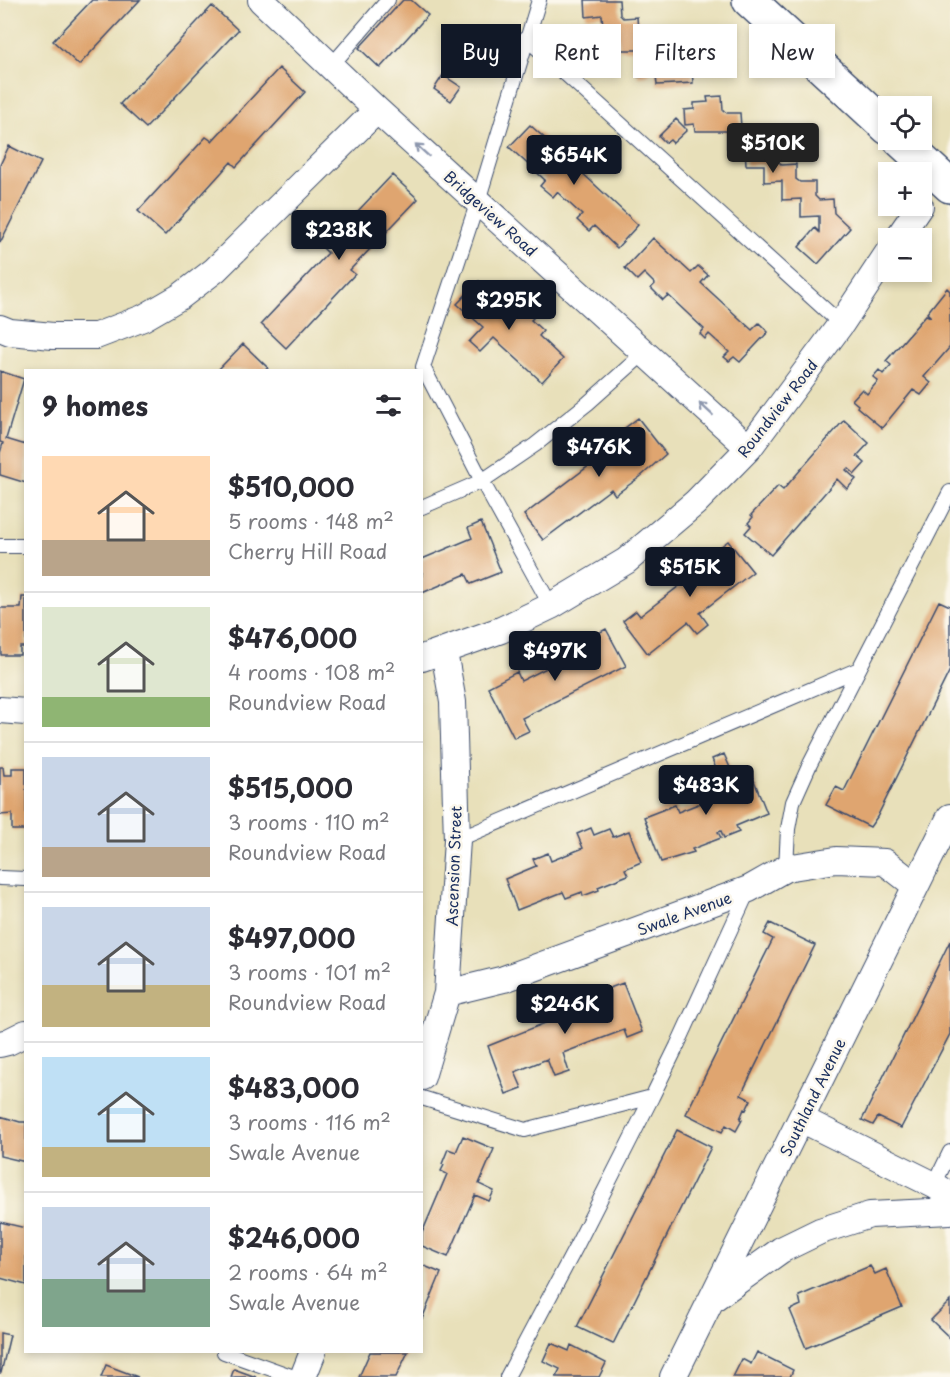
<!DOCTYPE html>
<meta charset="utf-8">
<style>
:root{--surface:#fff;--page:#f2f2f3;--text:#2b2b33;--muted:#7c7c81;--line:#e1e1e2;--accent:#111827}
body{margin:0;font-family:"Playpen Sans",sans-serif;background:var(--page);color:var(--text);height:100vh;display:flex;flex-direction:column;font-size:22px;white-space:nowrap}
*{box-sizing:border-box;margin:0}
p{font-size:20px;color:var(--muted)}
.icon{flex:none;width:33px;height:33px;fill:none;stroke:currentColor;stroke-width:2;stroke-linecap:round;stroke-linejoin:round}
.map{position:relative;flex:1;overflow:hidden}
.panel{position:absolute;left:24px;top:369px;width:399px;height:984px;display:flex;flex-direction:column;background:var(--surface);border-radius:0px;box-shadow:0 3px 9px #0003}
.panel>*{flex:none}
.hud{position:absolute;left:441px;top:24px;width:418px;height:54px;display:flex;gap:12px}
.buttons{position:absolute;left:878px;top:96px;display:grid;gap:12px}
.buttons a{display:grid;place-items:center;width:54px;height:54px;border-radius:0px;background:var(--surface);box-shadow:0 3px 9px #0003;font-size:30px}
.price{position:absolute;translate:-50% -51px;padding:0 14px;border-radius:6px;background:var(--accent);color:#fff;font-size:20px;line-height:39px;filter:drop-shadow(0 2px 3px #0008)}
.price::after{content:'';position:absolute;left:50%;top:36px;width:18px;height:14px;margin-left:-9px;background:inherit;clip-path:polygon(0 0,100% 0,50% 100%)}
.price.active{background:#222;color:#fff}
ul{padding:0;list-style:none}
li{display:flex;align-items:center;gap:18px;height:150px;padding:0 18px}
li+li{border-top:2px solid var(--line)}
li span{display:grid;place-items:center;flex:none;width:168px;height:120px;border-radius:0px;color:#555}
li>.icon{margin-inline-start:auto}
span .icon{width:72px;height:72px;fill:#fffc;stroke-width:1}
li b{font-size:26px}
h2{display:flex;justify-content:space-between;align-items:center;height:72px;padding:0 18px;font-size:26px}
.chip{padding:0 21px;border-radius:0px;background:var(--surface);box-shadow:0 3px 9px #0003;font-size:21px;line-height:54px}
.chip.active{background:var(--accent);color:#fff}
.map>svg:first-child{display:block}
.building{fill:#dfa570}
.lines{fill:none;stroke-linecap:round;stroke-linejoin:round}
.service-casing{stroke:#3a4a6c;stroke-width:16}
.minor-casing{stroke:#3a4a6c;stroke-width:28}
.tertiary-casing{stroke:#3a4a6c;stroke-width:36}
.service{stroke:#fff;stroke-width:14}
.minor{stroke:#fff;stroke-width:26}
.tertiary{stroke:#fff;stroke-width:33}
.oneway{stroke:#8d97ae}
.labels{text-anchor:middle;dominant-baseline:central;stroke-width:5;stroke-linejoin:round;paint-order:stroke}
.street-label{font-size:15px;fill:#1b2f5e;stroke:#fbf7ec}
</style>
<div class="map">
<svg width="950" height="1377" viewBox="0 0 950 1377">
<rect width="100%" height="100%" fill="#fbf7ec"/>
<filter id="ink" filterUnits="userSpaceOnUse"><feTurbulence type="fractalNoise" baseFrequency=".0167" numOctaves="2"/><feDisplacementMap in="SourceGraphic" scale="12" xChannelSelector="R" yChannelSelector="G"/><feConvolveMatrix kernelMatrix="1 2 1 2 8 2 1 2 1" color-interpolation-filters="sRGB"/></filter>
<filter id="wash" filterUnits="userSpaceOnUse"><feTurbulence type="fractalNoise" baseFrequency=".008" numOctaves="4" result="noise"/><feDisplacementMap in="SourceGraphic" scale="24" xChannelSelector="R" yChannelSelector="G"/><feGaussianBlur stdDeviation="1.35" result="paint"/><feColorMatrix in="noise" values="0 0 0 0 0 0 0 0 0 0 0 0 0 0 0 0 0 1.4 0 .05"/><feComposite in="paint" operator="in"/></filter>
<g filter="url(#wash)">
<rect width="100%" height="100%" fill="#e8e0ba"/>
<g id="blocks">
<path class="building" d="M92 0H140L79 65 53 41Z
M403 0H411L428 15 380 68 359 48Z
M585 0H619L620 15 623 18 637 17 638 31 642 34H656V49L660 52 674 51 675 65 679 69H692L693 83 657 85 655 67 647 76 638 77V68H642L641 50H620L618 37 609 47 597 44V27L603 26 602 15 586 17Z
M212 6 238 30 146 128 120 104Z
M279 68 305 92 236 167 231 162 165 235 138 211 206 137 212 141Z
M443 75 461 87 451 101 434 89Z
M722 96 723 110 727 113H740L741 127 744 131 759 130V144L763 148 777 147 778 161 782 165 796 164V179L800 182H815V196L819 200 833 199 834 213 850 228 818 264 799 247 815 228 819 232V216L801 217V199L782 200V181L764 182V165H746L745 147 727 148V131H695L694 124 685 125 684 110 694 109V103L708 102 707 97Z
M676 119 687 130 673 143 670 140 666 143 659 136Z
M530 125 568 159 576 150 586 160 578 169 638 225 617 248 594 226 589 231 577 220 582 215 557 192 553 197 540 186 545 180 509 147Z
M9 146 41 162 0 243V165Z
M392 175 418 199 350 270 355 274 286 348 261 324 328 253 323 248Z
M653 238 691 273 698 266 708 275 701 283 752 330 759 323 768 332 740 362 734 357 729 361 724 357 729 352 709 334 705 339 700 334 704 329 668 295 663 300 651 288 655 284 644 273 637 280 625 268Z
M479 281 506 306 513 299 533 318 531 320 543 331 539 336 563 359 542 382 494 338 480 352 469 342 483 327 457 304Z
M947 288 950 291V347L924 377 931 383 921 395 913 390 882 428 857 407 858 405 852 400 862 389 867 394 878 381 873 377 879 370 883 374 891 365 886 361 926 315 931 317 927 313Z
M243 344 268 368 265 370H218Z
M0 371 24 379 6 439 26 445V483L0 475V453L3 443 0 442Z
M638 418 666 454 640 477 615 495 611 489 543 540 524 515 603 455 593 442 605 432 616 446 630 435 625 428Z
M844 420 869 443 857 456 865 463 855 474 848 468 846 470 856 479 847 489 837 479 771 555 745 533 751 526 748 523 753 517 751 515 778 486 783 490Z
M481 522 501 572 471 584 466 574 422 593V559L472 538 468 528Z
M728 541 753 572 700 613 708 624 697 633 688 622 648 654 623 621 636 611 640 616 679 586 676 581Z
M22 597H26V647H20V655H1L0 608H21Z
M939 601 950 606V670L877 817 870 827 826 805 836 787 844 791Z
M606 629 626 666 522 718 529 731 514 738 488 687 517 672 521 681 596 643 593 636Z
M724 754 735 779 751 773 767 813 736 826 739 832 724 838 721 831 718 832 721 838 692 849 694 852 661 862 644 817 675 805 678 812 726 793 712 759Z
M0 767H3L4 775H12V768H26V830H12V814L0 815Z
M591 828 594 835 609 829 613 837 629 831 641 862 625 869 628 875 598 887 599 890 583 896 582 892 566 898 563 892 517 910 505 879 536 866 533 859 548 853 551 861 583 848 577 834Z
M770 923 815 945 741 1095 751 1100 746 1110 744 1109 740 1119 742 1120 736 1131 726 1125 722 1132 686 1114 773 939 764 934Z
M950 941V1034L901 1128 878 1117 873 1125 862 1120Z
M623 983 642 1032 627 1038 624 1030 563 1053 569 1072 554 1077 547 1059 515 1072 522 1088 506 1094 488 1046 580 1009 575 993 588 987 591 995 605 989 609 998 607 989Z
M0 1116 20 1122H26V1162L0 1156Z
M677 1130 711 1147 613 1344 577 1327Z
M463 1136 494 1149 479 1184 494 1191 489 1201 475 1195 448 1257 422 1246V1233L447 1174 441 1171 444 1165 442 1164 448 1149 456 1152Z
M0 1222 26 1228V1285L0 1278Z
M422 1265 441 1273 422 1319Z
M870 1266 875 1274 886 1269 902 1307 806 1348 790 1310 801 1305 799 1296Z
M950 1301V1338L931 1320Z
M0 1333 10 1335 1 1373H0Z
M551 1343 569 1351 571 1345 606 1363 599 1377H556L560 1369 543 1361Z
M370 1352H408L396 1377H359Z
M757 1352 793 1370 790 1377H733L742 1359 751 1364Z
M106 1365 138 1377H101Z
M234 1369 256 1377H231Z"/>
</g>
</g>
<g filter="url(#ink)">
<use href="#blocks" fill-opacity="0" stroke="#3a4a6c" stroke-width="1.5"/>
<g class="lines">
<g class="service-casing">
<path id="service" d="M539 0 478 201 423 367 482 481 551 606
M526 38 841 324
M331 66 388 0
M422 507 482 481 535 445 588 403 644 353
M0 546H26
M457 840 859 669
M786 868 788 829 793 802 810 764 950 492
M0 878 26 879
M422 1098 525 1130 652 1097 677 1046 749 889
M934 1185 950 1152
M224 1352 294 1377
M507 1377 576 1247 652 1097"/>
</g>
<g class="minor-casing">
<path id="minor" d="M261 0 377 110 749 448
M898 238 920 206
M0 328 10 332 53 336H96L143 318 181 296 215 270 377 110
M422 658 501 630 551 606 626 561 695 503 749 448 841 324 888 253
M0 710 26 712
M447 993 504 979 749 889 786 868 836 860 885 862 916 886
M0 1044 8 1042 26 1033
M422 1077 447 993 457 840 453 702 444 652
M801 1119 934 1185 950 1195
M714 1298 781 1250 820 1231 870 1215 950 1211
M303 1377 313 1352
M673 1377 950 817"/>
</g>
<g class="tertiary-casing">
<path id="tertiary" d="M749 0 888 128
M900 140 950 186"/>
</g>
<use href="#service" class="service"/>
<use href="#minor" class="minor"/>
<use href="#tertiary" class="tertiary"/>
</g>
<defs><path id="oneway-shaft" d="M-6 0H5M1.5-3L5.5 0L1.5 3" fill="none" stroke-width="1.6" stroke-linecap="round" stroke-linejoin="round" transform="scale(1.5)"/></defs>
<g class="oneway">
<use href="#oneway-shaft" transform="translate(422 150) rotate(-138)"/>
<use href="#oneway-shaft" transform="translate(706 409) rotate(-138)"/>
</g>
</g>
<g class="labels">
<g class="street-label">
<text transform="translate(491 213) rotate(42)">Bridgeview Road</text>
<text transform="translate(777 408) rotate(-52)">Roundview Road</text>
<text transform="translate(453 866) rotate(-88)">Ascension Street</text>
<text transform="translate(684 913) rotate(-20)">Swale Avenue</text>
<text transform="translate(812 1097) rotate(-64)">Southland Avenue</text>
</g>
</g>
</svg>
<div class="buttons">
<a><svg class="icon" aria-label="locate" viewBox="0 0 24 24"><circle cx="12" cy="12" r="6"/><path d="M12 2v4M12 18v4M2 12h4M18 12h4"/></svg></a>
<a>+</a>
<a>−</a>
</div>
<b class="price active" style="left:773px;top:174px">$510K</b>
<b class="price" style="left:574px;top:186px">$654K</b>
<b class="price" style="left:339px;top:261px">$238K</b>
<b class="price" style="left:509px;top:331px">$295K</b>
<b class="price" style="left:599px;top:478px">$476K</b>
<b class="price" style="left:690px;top:598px">$515K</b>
<b class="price" style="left:555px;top:682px">$497K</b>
<b class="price" style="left:706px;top:816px">$483K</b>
<b class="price" style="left:565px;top:1035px">$246K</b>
<div class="hud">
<a class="chip active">Buy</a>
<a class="chip">Rent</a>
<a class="chip">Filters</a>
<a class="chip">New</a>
</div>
<section class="panel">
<h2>9 homes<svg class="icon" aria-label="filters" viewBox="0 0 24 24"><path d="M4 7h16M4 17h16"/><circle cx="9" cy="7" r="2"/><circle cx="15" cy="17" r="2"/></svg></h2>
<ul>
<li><span style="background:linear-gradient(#ffd9b3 70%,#b9a48a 0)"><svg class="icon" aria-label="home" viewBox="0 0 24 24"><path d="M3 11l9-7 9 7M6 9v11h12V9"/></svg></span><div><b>$510,000</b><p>5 rooms · 148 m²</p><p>Cherry Hill Road</p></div></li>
<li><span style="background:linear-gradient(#dfe7d0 75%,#8fb573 0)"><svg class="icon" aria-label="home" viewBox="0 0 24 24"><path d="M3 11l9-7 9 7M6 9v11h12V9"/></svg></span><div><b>$476,000</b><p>4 rooms · 108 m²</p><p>Roundview Road</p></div></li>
<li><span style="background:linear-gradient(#c9d6e8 75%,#b9a48a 0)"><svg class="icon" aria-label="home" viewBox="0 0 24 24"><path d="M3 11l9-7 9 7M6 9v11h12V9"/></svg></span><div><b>$515,000</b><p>3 rooms · 110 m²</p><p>Roundview Road</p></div></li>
<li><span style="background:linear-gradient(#c9d6e8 65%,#c2b280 0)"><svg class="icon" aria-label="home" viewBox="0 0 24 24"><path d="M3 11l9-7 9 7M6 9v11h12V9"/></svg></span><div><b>$497,000</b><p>3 rooms · 101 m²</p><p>Roundview Road</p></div></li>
<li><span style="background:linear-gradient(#bfe0f5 75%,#c2b280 0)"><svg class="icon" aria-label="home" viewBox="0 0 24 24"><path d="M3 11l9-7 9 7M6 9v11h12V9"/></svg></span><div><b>$483,000</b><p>3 rooms · 116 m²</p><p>Swale Avenue</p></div></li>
<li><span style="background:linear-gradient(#c9d6e8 60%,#7fa58c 0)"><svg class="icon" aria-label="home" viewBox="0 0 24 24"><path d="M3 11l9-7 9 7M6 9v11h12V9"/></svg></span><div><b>$246,000</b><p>2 rooms · 64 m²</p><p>Swale Avenue</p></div></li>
</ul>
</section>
</div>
